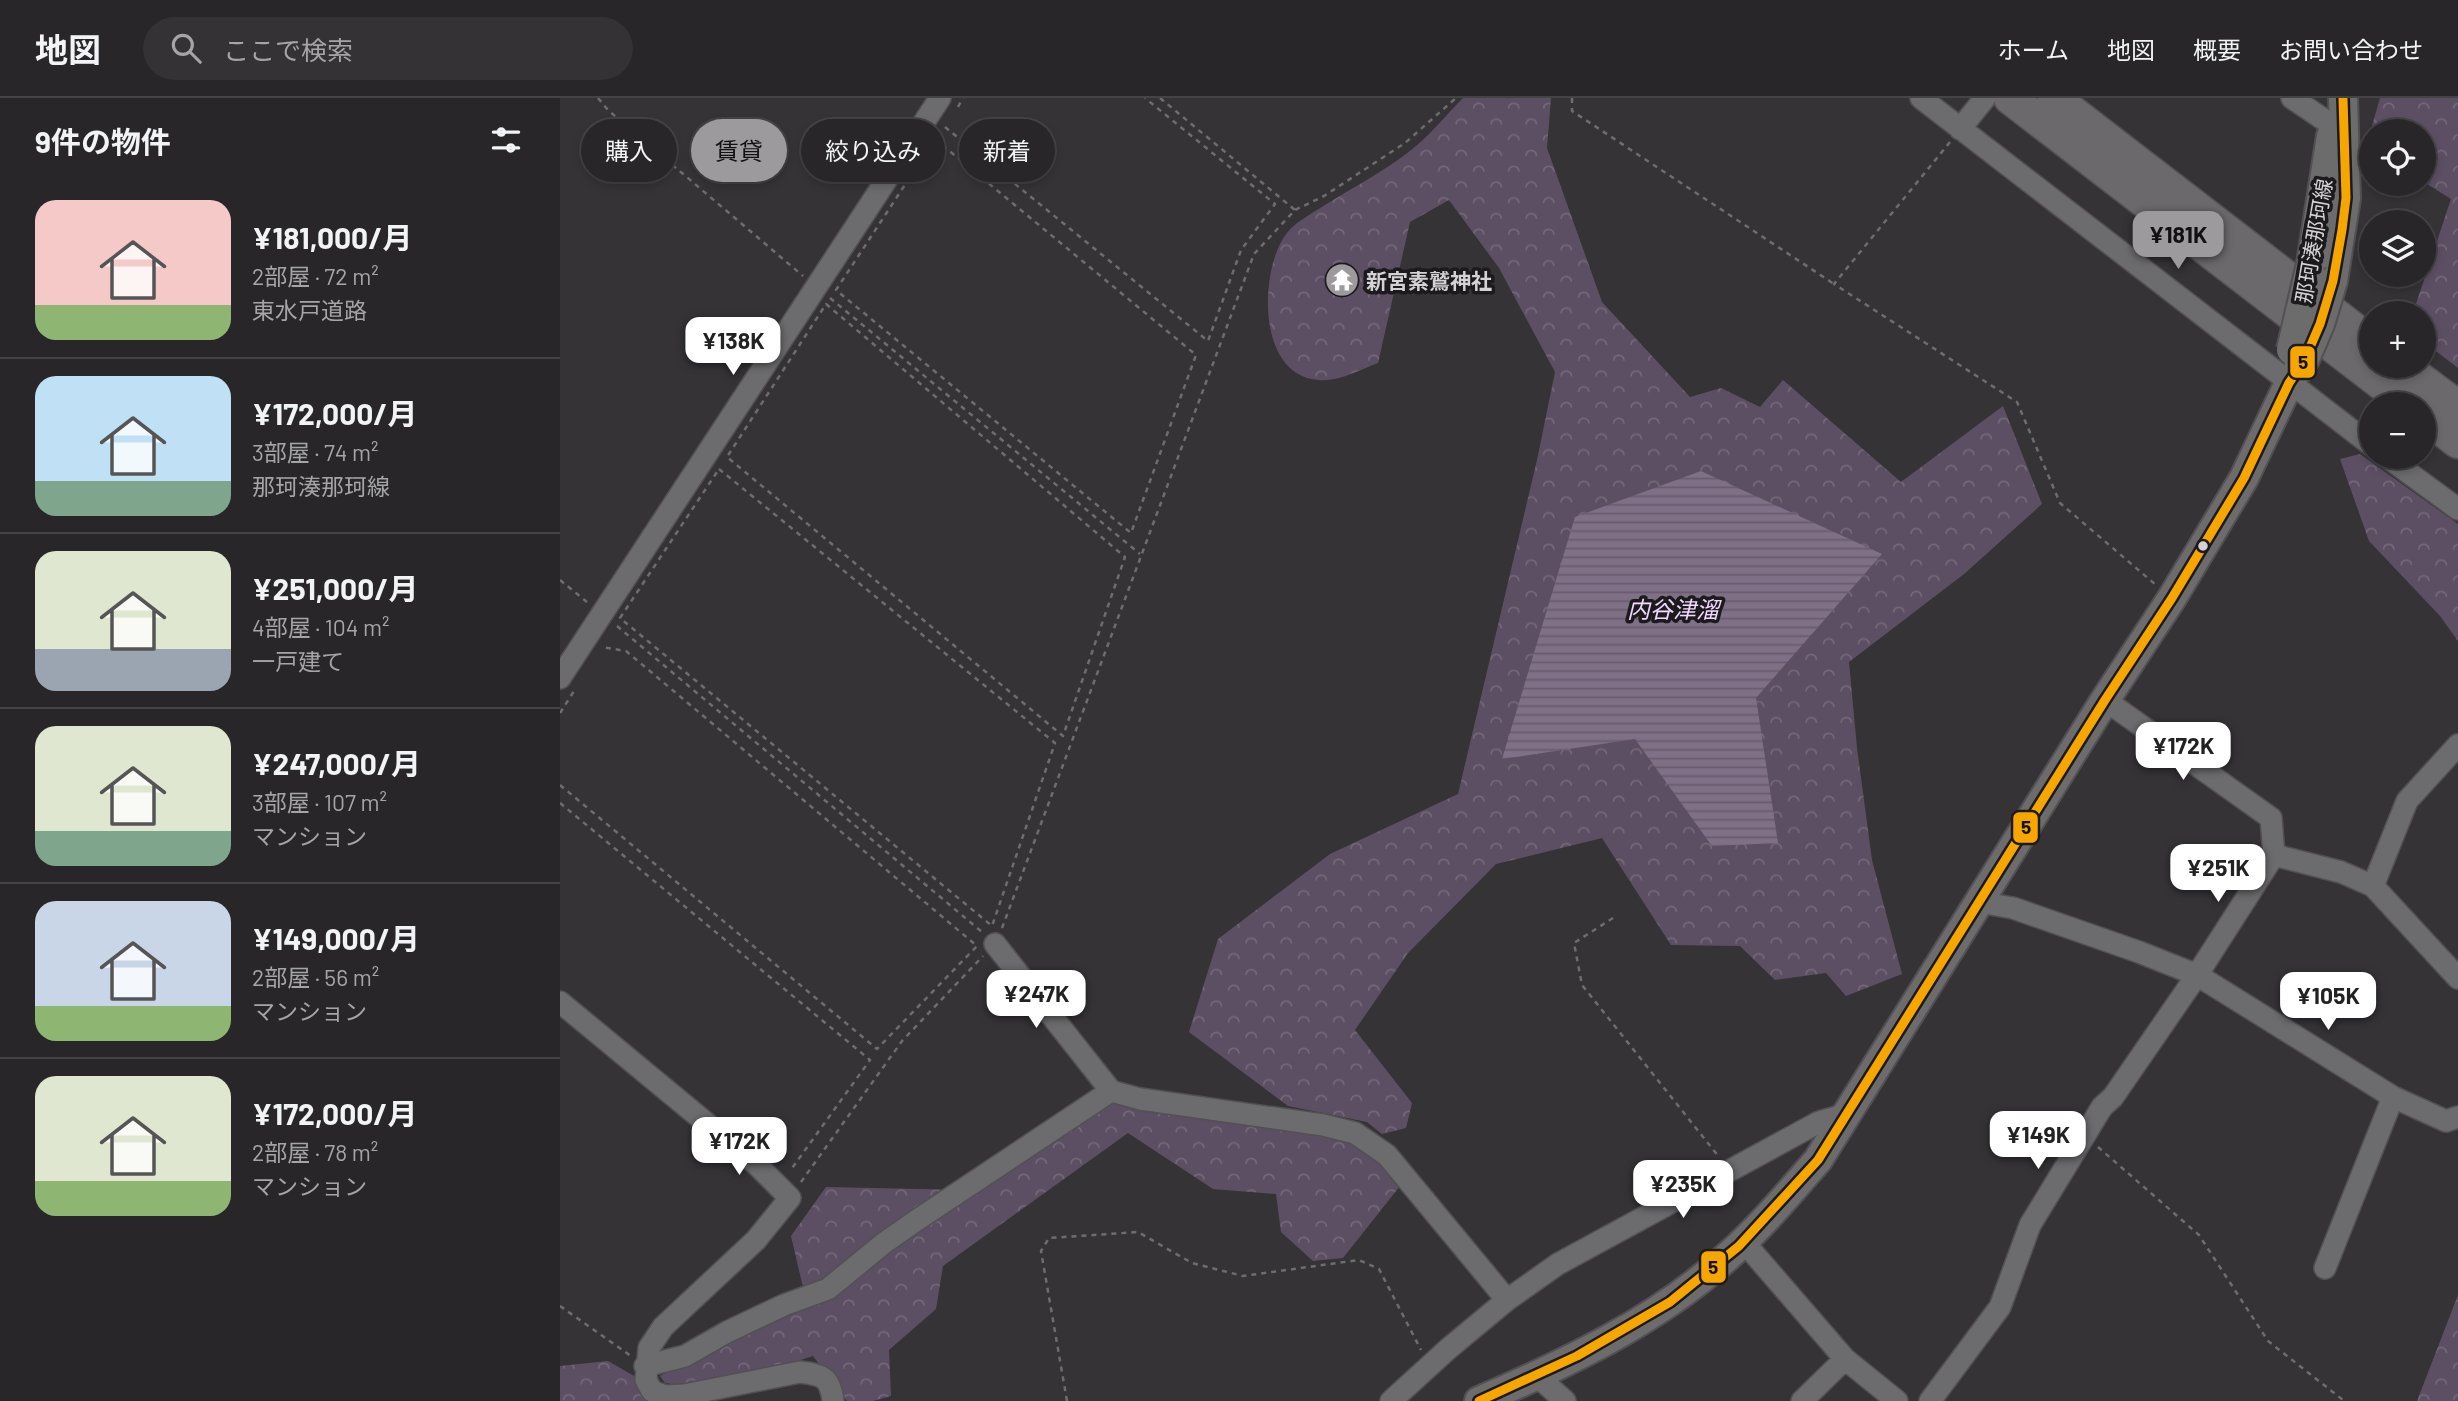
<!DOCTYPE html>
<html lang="ja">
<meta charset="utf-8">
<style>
:root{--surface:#282628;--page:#343234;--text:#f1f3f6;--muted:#a5a5a8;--line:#444345;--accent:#9c9a9d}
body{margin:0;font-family:Barlow,"Noto Sans JP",sans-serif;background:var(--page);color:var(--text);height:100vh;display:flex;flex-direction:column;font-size:26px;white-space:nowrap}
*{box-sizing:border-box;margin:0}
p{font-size:23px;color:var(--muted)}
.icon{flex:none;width:38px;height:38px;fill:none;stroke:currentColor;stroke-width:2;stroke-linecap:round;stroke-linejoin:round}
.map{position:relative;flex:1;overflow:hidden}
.drawer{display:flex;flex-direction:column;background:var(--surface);width:560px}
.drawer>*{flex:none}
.hud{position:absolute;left:21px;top:21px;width:665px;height:63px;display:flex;gap:14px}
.buttons{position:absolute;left:1799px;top:21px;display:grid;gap:14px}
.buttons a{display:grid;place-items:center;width:77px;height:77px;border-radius:50%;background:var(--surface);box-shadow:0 4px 10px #0003,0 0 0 2px var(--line);font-size:35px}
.price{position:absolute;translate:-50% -60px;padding:0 16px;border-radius:14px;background:#fff;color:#222;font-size:23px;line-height:46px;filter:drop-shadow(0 2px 4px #0008)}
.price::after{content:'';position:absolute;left:50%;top:42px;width:21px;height:16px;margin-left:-10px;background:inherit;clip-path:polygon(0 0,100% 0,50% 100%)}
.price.on{background:var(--accent);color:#111}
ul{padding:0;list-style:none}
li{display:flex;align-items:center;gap:21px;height:175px;padding:0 35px}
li+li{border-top:2px solid var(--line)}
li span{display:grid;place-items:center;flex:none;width:196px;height:140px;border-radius:21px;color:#555}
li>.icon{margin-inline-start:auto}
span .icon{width:84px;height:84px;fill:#fffc;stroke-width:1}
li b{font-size:30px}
h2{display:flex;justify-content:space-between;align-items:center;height:84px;padding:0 35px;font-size:30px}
.tag{padding:0 24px;border-radius:32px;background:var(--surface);box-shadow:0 4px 10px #0003,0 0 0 2px var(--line);font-size:24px;line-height:63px}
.tag.on{background:var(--accent);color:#111}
header{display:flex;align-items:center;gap:42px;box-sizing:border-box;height:98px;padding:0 35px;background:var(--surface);border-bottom:2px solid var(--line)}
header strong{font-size:33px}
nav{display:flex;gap:38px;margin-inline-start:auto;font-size:24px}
.search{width:490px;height:63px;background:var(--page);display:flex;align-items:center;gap:18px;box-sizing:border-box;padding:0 24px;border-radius:38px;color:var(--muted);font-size:26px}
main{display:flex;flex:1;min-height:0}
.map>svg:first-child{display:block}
.forest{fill:url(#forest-crowns)}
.water{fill:url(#water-rules)}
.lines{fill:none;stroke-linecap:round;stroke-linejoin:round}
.minor-casing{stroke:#525052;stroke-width:24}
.major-casing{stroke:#525052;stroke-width:32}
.highway-casing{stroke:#525052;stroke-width:35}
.path{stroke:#6e6d6e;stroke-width:2.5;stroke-dasharray:5 5;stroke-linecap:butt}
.minor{stroke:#6c6b6d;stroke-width:21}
.major{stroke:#6d6c6d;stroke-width:28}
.highway{stroke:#6b696b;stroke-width:32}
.major-bridge-casing{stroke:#525052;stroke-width:32;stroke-linecap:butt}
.major-bridge{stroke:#6d6c6d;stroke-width:28}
.bus-1-casing{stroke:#1c1a1d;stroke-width:14}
.bus-1{stroke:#f7a600;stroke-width:9}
.bus-dot{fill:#d4d2d5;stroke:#1c1a1d;stroke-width:2.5}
.labels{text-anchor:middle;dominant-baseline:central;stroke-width:7;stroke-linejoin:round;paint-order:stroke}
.street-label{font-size:21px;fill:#d4d2d5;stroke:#1c1a1d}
.poi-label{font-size:21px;font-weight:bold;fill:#d4d2d5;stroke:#1c1a1d;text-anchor:start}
.water-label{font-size:23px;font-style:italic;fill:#f2d8fe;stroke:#1c1a1d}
.line-badge{stroke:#1c1a1d;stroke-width:2.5}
.pale-badge-label{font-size:19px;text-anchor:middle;font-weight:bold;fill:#111}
</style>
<header>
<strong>地図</strong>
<div class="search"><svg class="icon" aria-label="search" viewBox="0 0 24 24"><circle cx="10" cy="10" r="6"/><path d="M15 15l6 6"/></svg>ここで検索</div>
<nav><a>ホーム</a><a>地図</a><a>概要</a><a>お問い合わせ</a></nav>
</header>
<main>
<section class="drawer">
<h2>9件の物件<svg class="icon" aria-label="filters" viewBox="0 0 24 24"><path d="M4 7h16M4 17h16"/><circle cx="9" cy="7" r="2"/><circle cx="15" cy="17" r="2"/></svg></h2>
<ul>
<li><span style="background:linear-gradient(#f6c9c9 75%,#8fb573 0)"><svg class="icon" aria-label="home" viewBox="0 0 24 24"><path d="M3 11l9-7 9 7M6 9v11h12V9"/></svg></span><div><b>¥181,000/月</b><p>2部屋 · 72 m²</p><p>東水戸道路</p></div></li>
<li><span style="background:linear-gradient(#bfe0f5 75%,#7fa58c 0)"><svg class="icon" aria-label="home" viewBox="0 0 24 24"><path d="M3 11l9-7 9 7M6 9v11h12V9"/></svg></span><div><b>¥172,000/月</b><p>3部屋 · 74 m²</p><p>那珂湊那珂線</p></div></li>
<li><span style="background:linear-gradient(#dfe7d0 70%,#9aa5b1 0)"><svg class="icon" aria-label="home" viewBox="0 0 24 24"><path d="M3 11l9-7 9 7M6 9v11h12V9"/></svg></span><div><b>¥251,000/月</b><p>4部屋 · 104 m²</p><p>一戸建て</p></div></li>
<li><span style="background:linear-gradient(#dfe7d0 75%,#7fa58c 0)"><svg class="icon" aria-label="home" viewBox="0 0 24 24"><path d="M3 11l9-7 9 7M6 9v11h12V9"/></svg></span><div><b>¥247,000/月</b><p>3部屋 · 107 m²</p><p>マンション</p></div></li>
<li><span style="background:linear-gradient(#c9d6e8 75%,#8fb573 0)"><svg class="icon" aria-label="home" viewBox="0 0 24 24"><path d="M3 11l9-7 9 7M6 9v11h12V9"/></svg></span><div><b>¥149,000/月</b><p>2部屋 · 56 m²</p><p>マンション</p></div></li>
<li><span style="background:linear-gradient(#dfe7d0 75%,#8fb573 0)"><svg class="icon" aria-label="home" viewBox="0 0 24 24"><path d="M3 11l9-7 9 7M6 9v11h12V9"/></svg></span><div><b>¥172,000/月</b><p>2部屋 · 78 m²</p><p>マンション</p></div></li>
</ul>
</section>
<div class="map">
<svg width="1898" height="1303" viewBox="0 0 1898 1303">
<defs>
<pattern id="forest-crowns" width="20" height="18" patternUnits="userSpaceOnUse" patternTransform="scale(1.75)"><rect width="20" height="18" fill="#5d4f63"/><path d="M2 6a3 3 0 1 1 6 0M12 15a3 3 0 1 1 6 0" fill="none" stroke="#736778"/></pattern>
<pattern id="water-rules" width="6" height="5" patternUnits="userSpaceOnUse" patternTransform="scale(1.75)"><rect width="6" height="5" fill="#807087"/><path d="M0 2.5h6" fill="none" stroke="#665c6b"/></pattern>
</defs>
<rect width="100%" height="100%" fill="#353336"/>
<path class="forest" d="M903 0H991L987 50 1042 204 1130 299 1161 290 1200 309 1223 282 1341 384 1443 308 1482 406 1404 476 1289 564 1297 650 1312 762 1342 876 1286 898 1266 875 1215 882 1180 848 1111 847 1042 740 936 766 848 855 795 932 852 1005 846 1030 822 1036 807 1024 728 1008 629 934 658 841 770 756 898 696 977 362 995 274 939 170 889 102 850 124 818 265C799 272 779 284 758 282 698 277 699 178 724 139 733 125 751 116 765 107 792 90 821 75 846 56 867 41 885 18 903 0Z
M1820 0H1898V270L1864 244V215H1853L1891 101 1864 84V33H1811V52L1806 49Z
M1800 356 1898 426V543L1880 518 1809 443 1780 361Z
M551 998 762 1035 792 1044 825 1064 840 1088 783 1160 753 1163 721 1134 716 1096 653 1091 568 1035 383 1168 376 1211 329 1252 331 1298 313 1303H287L253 1258C206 1273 155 1292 105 1285L100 1278 246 1202 231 1138 266 1089 404 1092Z
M1898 1197V1303H1857Z
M48 1263 81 1282 94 1303H0V1268Z"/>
<path class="water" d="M1141 373 1322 456 1196 600 1218 745 1152 748 1075 641 942 661 1015 419Z"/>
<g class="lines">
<g class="minor-casing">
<path id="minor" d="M1361 0 1811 347
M1732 0 1772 27
M1400 31 1425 0
M1827 359 1898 411
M0 580 380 0
M1714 757 1781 774 1813 788 1898 880
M1813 788 1847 703 1898 647
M1419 804 1453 810 1579 854 1637 877 1833 999 1886 1023 1898 1019
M435 846 551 993 580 1001 763 1027 795 1035 827 1057 947 1202
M0 904 197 1067 230 1100 196 1142 103 1229 89 1250 86 1282 92 1293 105 1298 124 1297 240 1274C263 1277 270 1279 273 1303
M1183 1143 1285 1261 1337 1303
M1765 1170 1833 999
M85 1268 125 1258 167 1234 224 1207 268 1191 324 1145 357 1122 551 993
M977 1278 1005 1303
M831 1303 888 1251 947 1202 998 1166 1259 1024 1287 1016
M1242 1303 1285 1261
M1370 1303 1440 1209 1470 1127 1542 1009 1553 999 1637 877 1714 757 1711 720 1545 602"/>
</g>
<g class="major-casing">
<path id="major" d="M1751 166 1771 38
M1773 183 1786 100 1783 0
M919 1303C1007 1265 1095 1224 1167 1159 1200 1130 1229 1095 1258 1062L1545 602 1612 500 1684 380 1729 285 1745 261"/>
</g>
<g class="highway-casing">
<path id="highway" d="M1450 0 1848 306
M1494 0 1811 244
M1843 268 1898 309
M1864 318 1898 344"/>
</g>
<path class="path" d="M38 0 48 12 243 178
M600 0 735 112
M1012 0V13L1274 186
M398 9 403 0
M385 29 648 243 681 152 715 106 585 0
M375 41 636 257 571 435 276 192Z
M1390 44 1274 186 1457 304 1500 405 1596 487
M270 200 580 456
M266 206 565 459 503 638 167 359Z
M159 371 495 645 432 828 60 520Z
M0 482 27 504
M57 528 422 834
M0 615 14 593
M0 687 317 951 417 848 66 553 41 549
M0 705 310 962 230 1073
M1053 820 1014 845 1022 887 1159 1059
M442 830 694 156 735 112 764 98 845 45 896 0
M1538 1049 1639 1137 1708 1243 1783 1302
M241 1084 342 943 423 858
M0 1208 71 1258
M507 1303 481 1153 489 1140 578 1134 632 1165 683 1178 799 1162 819 1171 861 1252"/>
<use href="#minor" class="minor"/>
<use href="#major" class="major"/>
<use href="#highway" class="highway"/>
<g class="major-bridge-casing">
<path id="major-bridge" d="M1731 252 1751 166
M1745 261 1760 226 1773 183"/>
</g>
<use href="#major-bridge" class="major-bridge"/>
<g class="bus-1-casing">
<path id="bus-1" d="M919 1303 1017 1258 1110 1204 1179 1148 1258 1062 1545 602 1612 500 1684 380 1729 285 1745 261 1760 226 1773 183 1782 132 1786 100 1783 0"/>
</g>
<use href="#bus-1" class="bus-1"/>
</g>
<defs>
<g id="temple-disc" transform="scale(1.75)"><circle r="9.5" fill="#9c9a9d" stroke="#1c1a1d"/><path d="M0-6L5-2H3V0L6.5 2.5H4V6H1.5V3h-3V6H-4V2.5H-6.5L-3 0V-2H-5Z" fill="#fff"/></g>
</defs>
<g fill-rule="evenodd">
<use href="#temple-disc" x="782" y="182"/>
</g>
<circle class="bus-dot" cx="1643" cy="448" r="6"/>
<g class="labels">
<g class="street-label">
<text transform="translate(1753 143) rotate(-80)">那珂湊那珂線</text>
</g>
<g class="poi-label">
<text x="806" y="182">新宮素鷲神社</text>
</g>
<g class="water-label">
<text x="1113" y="511">内谷津溜</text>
</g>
</g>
<g class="line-badge">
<rect x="1729" y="247" width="27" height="34" rx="7" fill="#f7a600"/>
<rect x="1452" y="713" width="27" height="33" rx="7" fill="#f7a600"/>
<rect x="1140" y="1152" width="27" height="34" rx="7" fill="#f7a600"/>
</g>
<g class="pale-badge-label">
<text x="1743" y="271">5</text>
<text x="1466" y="736">5</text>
<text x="1153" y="1176">5</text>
</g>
</svg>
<div class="buttons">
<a><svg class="icon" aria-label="locate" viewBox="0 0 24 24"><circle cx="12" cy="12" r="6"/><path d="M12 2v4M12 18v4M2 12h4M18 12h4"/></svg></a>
<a><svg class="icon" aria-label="layers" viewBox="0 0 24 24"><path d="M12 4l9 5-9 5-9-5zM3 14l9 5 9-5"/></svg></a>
<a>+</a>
<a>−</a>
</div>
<b class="price on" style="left:1618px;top:173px">¥181K</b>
<b class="price" style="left:173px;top:279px">¥138K</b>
<b class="price" style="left:1623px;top:684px">¥172K</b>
<b class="price" style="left:1658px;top:806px">¥251K</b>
<b class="price" style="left:476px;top:932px">¥247K</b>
<b class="price" style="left:1768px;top:934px">¥105K</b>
<b class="price" style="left:1478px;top:1073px">¥149K</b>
<b class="price" style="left:179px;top:1079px">¥172K</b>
<b class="price" style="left:1123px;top:1122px">¥235K</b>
<div class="hud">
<a class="tag">購入</a>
<a class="tag on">賃貸</a>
<a class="tag">絞り込み</a>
<a class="tag">新着</a>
</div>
</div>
</main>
